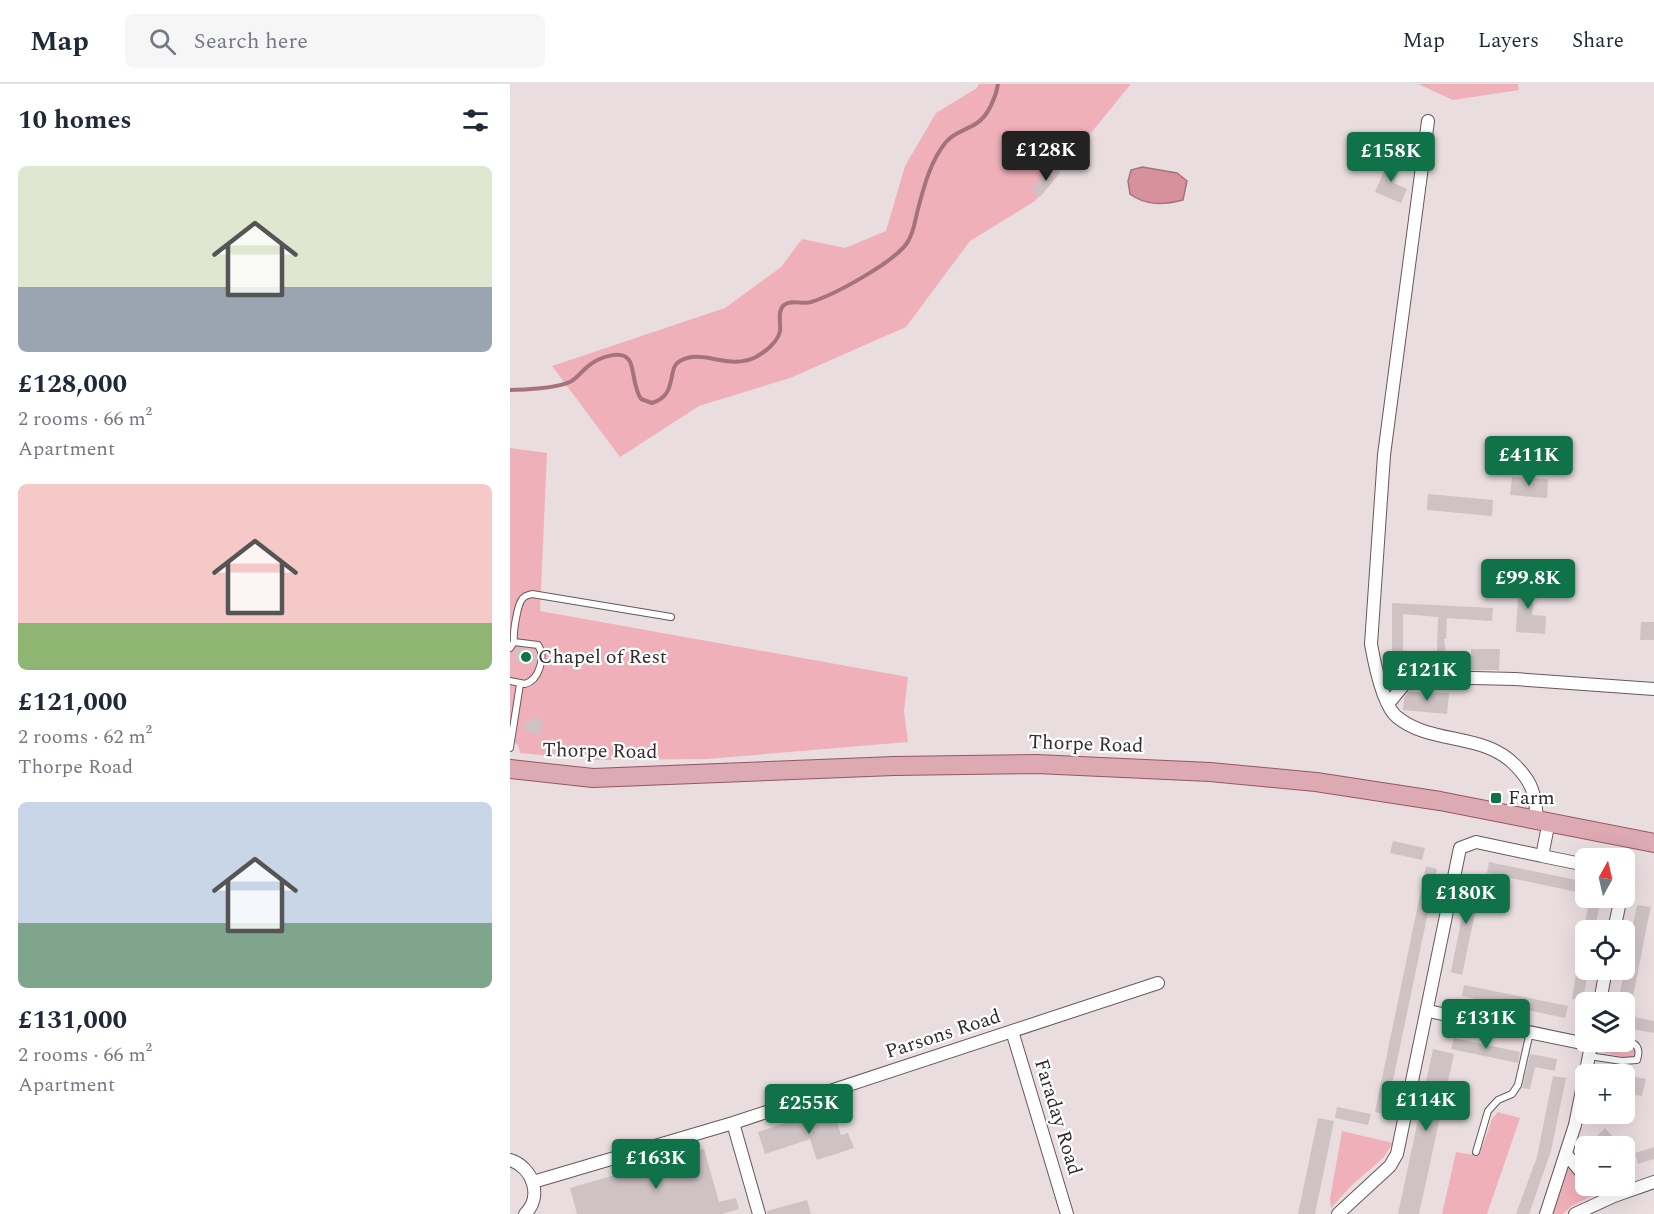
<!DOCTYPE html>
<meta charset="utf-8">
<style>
:root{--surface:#fff;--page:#f6f6f7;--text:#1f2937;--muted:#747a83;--line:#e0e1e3;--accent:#107248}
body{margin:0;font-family:Spectral,serif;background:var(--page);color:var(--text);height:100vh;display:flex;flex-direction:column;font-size:22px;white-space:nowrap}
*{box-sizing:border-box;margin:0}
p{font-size:20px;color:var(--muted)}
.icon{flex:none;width:33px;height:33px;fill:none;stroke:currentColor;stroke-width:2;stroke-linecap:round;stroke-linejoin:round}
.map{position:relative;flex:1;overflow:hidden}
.details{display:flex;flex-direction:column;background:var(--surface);width:510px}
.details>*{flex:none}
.needle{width:39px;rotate:8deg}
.fabs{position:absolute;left:1065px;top:764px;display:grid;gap:12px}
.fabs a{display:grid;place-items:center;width:60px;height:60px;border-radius:9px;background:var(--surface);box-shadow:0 6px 24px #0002;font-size:30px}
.price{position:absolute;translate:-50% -51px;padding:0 14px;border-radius:6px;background:var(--accent);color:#fff;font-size:20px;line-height:39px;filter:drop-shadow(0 2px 3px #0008)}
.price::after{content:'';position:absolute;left:50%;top:36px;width:18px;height:14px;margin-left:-9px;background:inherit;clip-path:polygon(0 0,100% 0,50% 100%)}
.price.current{background:#222;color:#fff}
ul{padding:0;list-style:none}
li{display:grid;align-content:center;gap:12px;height:318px;padding:0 18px}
li span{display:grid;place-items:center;height:186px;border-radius:9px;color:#555}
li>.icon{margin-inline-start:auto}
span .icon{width:108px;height:108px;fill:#fffc;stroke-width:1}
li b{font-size:26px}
h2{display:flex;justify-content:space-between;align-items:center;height:72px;padding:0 18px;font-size:26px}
header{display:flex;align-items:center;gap:36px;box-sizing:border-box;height:84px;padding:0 30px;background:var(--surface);border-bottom:2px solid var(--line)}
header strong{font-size:28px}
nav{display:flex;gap:33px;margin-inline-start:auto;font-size:21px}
.search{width:420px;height:54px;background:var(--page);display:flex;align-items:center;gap:15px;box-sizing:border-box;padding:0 21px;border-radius:9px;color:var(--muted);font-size:22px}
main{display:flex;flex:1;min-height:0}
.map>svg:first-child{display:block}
.green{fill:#f0b0ba}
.water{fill:#d7919c;stroke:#a5737b;stroke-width:1.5}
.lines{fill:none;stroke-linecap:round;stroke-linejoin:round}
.stream{stroke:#a5737b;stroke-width:4}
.building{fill:#cec2c4;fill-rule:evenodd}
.lane-casing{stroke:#64595b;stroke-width:8}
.street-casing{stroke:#64595b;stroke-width:14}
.primary-casing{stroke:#925863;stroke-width:20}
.lane{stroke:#fff;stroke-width:6}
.street{stroke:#fff;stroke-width:12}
.primary{stroke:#dda9b3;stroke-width:18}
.poi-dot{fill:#107248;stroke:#fff;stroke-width:2}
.labels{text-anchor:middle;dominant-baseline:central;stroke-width:4.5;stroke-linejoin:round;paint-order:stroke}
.poi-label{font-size:20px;fill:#312c2d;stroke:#fff;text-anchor:start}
.street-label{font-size:20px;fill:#312c2d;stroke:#fff}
</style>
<header>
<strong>Map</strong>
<div class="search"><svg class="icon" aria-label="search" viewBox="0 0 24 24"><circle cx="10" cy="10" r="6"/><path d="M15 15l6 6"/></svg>Search here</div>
<nav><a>Map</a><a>Layers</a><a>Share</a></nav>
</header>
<main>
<section class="details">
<h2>10 homes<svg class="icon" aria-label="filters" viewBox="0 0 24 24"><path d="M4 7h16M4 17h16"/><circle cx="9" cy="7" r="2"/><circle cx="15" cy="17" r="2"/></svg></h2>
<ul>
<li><span style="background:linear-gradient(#dfe7d0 65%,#9aa5b1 0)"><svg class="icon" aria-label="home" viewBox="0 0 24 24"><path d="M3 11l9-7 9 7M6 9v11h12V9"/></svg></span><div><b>£128,000</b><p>2 rooms · 66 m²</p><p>Apartment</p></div></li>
<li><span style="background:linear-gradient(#f6c9c9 75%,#8fb573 0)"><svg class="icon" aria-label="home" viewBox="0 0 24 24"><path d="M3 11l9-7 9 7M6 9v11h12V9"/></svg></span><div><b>£121,000</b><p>2 rooms · 62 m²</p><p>Thorpe Road</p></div></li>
<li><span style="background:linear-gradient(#c9d6e8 65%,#7fa58c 0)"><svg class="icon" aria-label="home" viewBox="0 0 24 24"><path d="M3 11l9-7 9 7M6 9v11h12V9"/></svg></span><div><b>£131,000</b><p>2 rooms · 66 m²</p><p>Apartment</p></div></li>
</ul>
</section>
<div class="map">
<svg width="1144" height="1130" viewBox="0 0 1144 1130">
<rect width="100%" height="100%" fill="#eadddf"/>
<path class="green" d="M469 0H621L525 117 460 157 396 243 280 294 189 322 110 373 42 282 215 224 271 183 292 155 335 164 376 147 395 82 426 29 467 4Z
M908 0H1008L1009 6 943 16Z
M0 364 37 369 30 527 398 593 394 627 398 658 197 675 84 676 10 669C9 662 7 658 0 656Z
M1090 957C1102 957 1118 956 1127 965L1125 973 1122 975 1088 967 1087 962Z
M988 1028 1010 1034 977 1130H932L946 1068 969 1072 982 1035Z
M832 1047 883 1059 874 1073 842 1101 821 1124 820 1115Z
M1058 1084 1073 1099 1088 1109 1060 1123 1053 1130H1043Z"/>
<path class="water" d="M632 83 667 89 677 97 673 116C654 121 636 122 620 110L618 97 621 86Z"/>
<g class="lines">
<path class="stream" d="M0 306C15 306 46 304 60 298 68 294 73 285 81 280 89 274 111 265 119 276 124 282 123 303 131 315L142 319C169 311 156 284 170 277 193 264 218 287 246 273 255 268 268 258 270 247 271 238 267 227 274 221 282 215 293 221 301 218 324 211 383 179 397 159 404 149 405 136 408 125 414 102 421 76 436 58 444 48 457 46 467 39 478 32 486 13 488 0"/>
</g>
<path class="building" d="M894 52 901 73 890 77 882 56Z
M879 76 892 81 884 99 897 105 891 119 865 108Z
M541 82 550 89 530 113 521 106Z
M1002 393 1038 395 1037 414 1000 411Z
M918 410 983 416 982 432 917 426Z
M1009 495 1025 496 1022 531 1036 532 1035 550 1006 548Z
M882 519 983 524 982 537 937 534 936 555H934L937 577 893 580 882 579ZM893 530 928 533 927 567 893 570Z
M1131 538H1144V556H1130Z
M7 564 24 566 26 578H23V580L4 577Z
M961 565H990L989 586H961Z
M899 608 939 609 937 630 893 626 894 614Z
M21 633 33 635 30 651 13 646 15 638H20Z
M883 757 915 764 912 776 880 769Z
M979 778 1076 798V810L977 789Z
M916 782 927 785 876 1030 865 1028Z
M960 792 972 795 952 891 941 888Z
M1079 816 1090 818 1085 846H1074Z
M1127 821 1141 823 1137 841 1122 918H1108Z
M1070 865 1076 866V885H1078L1073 917 1062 915Z
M954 901 1058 922 1055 934 952 912Z
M1119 932 1144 937V949L1117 944Z
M944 954 1010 968 1008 979 941 965Z
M923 965 944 970 936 1006 909 1130H888Z
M1020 970 1047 975 1045 987 1025 983 1020 1005 1012 1004Z
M1114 991 1136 995 1132 1012 1114 1009Z
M1043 992 1056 994 1041 1067 1019 1130H1006L1027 1073Z
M322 1023 331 1051 338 1049 344 1064 307 1076 300 1055 255 1070 248 1048Z
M827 1023 861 1030 858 1041 825 1034Z
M808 1034 824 1037 813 1091 805 1130H788Z
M1095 1044 1111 1062H1096L1087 1052Z
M1144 1063V1075L1128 1080 1125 1069Z
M194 1065 209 1118 226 1114 229 1125 212 1130H67L60 1104Z
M297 1116 301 1130H257V1127Z"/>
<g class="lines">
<g class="lane-casing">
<path id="lane" d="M4 558C3 549 7 520 13 514 16 511 19 511 22 510L161 533
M0 564 4 558 28 561C36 573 29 596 15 600L0 597
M0 664 10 600
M1079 972 1112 977 1127 976C1131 964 1127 959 1114 956
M966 1068 978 1027 988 1016 1002 1010 1008 1001 1020 948"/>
</g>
<g class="street-casing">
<path id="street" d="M918 37 874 371 861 560C864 577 873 622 887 633 921 661 973 648 1005 681 1023 699 1025 710 1027 735
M878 620 897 597 920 593 1005 595 1144 605
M1032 772 1076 781
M1114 795V797
M1104 846 1111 813
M1090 918 1096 885
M918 927 1081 961
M502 947 557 1130
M223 1039 249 1130
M1056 1070 1076 1094
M0 1076C23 1083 33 1113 15 1130
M23 1098 223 1039 648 899
M1086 1101 1104 1112
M828 1130 880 1082 887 1070 950 764 966 758 1032 772 1039 737
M1036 1130 1065 1041 1082 957
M1065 1130 1104 1112 1144 1098"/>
</g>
<g class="primary-casing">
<path id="primary" d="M0 685 83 694 384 682 526 680 700 688 806 698 930 717 1144 759"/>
</g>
<use href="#lane" class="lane"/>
<use href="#street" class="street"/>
<use href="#primary" class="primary"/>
</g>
<g class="poi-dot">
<circle cx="16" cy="573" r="6"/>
<rect x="980" y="708" width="12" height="12" rx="3"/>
</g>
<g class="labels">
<g class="poi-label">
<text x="28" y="573">Chapel of Rest</text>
<text x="998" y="714">Farm</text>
</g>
<g class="street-label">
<text transform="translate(576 660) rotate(2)">Thorpe Road</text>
<text transform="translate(90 667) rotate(1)">Thorpe Road</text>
<text transform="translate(433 950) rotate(-18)">Parsons Road</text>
<text transform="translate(548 1033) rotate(73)">Faraday Road</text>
</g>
</g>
</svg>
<div class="fabs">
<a><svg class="needle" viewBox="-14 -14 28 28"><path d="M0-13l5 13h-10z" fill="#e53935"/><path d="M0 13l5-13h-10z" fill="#747a83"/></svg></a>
<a><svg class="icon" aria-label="locate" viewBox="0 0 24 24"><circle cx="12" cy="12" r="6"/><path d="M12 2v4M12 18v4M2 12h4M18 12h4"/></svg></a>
<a><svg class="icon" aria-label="layers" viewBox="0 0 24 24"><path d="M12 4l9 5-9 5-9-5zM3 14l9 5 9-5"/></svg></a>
<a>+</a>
<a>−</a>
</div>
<b class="price current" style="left:536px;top:98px">£128K</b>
<b class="price" style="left:881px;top:99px">£158K</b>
<b class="price" style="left:1019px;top:403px">£411K</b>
<b class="price" style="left:1018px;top:526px">£99.8K</b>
<b class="price" style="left:917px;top:618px">£121K</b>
<b class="price" style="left:956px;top:841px">£180K</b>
<b class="price" style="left:976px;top:966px">£131K</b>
<b class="price" style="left:916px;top:1048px">£114K</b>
<b class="price" style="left:299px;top:1051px">£255K</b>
<b class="price" style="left:146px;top:1106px">£163K</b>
</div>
</main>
